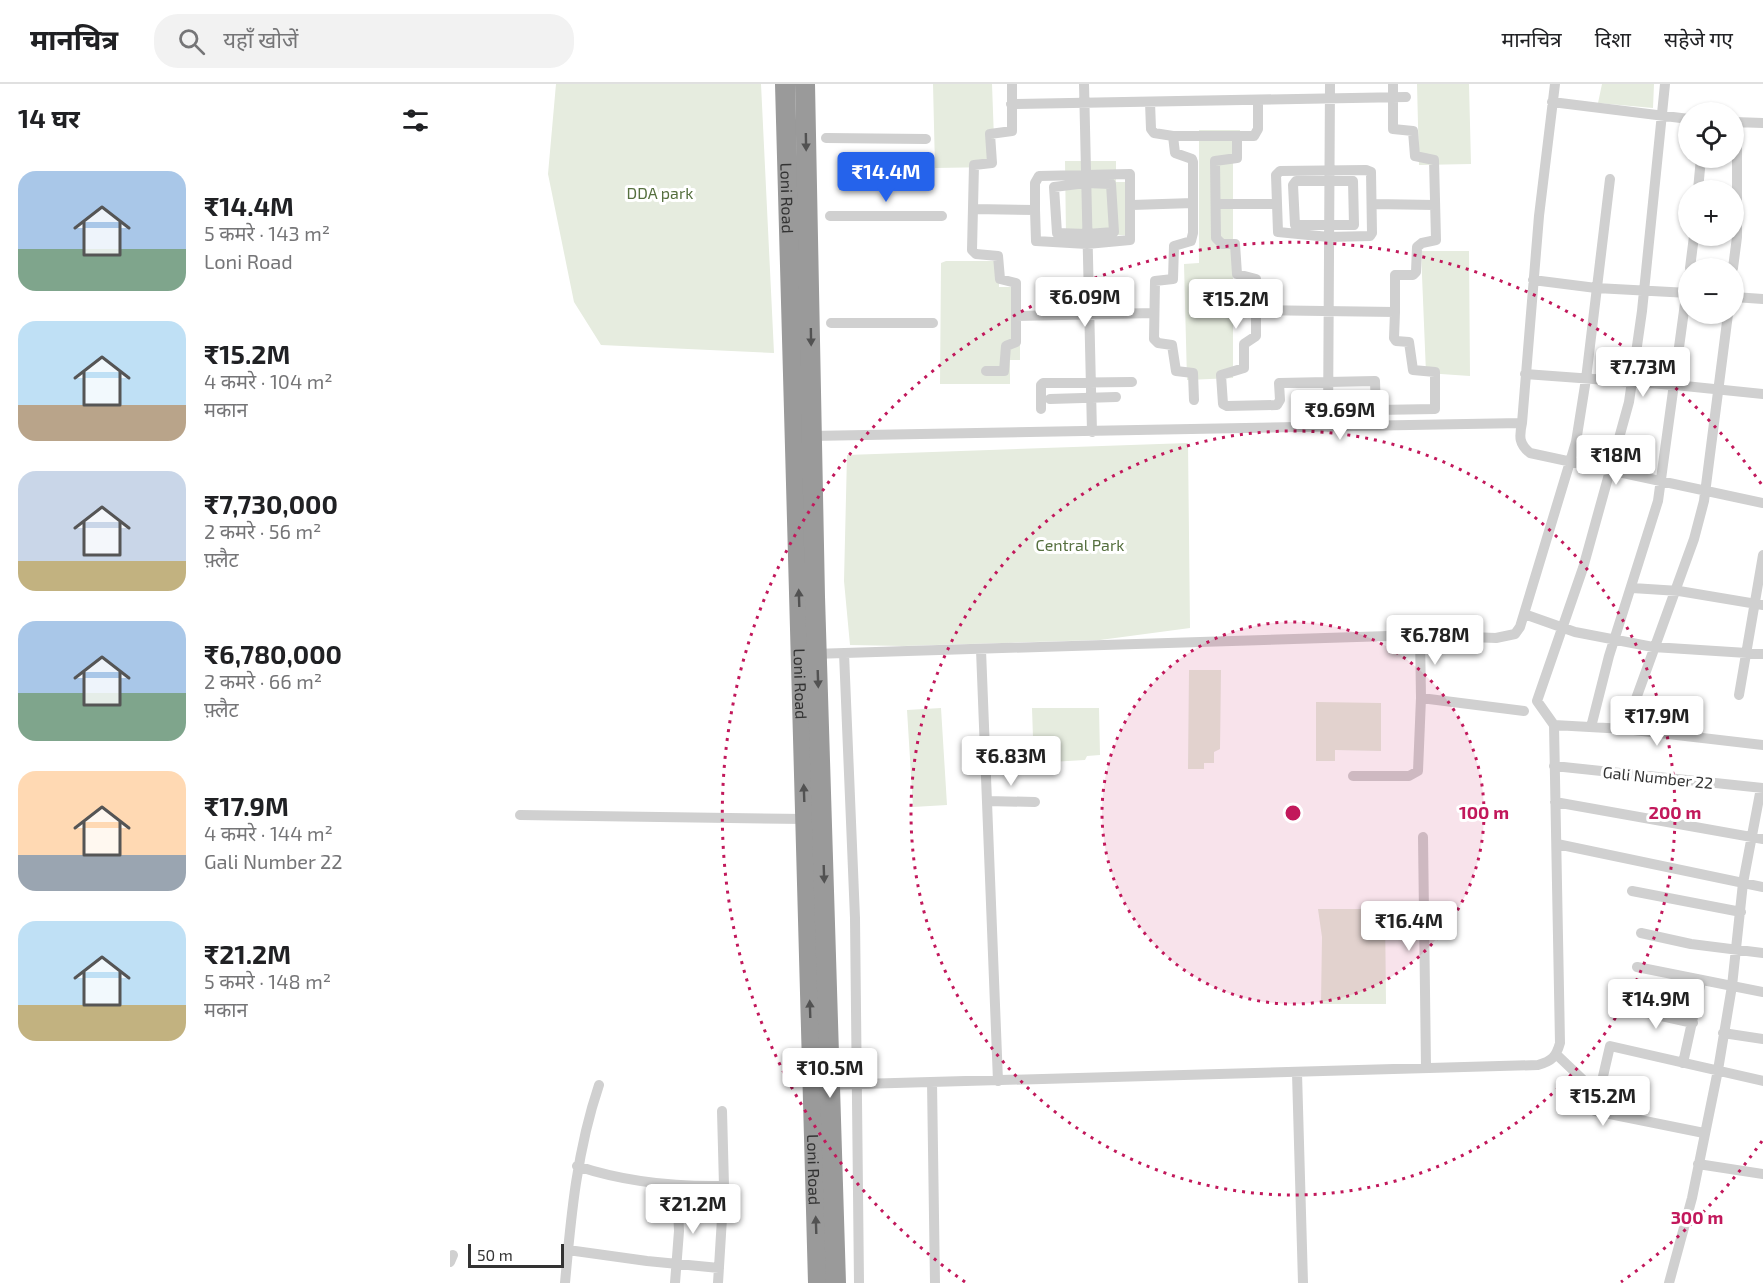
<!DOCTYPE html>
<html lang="hi">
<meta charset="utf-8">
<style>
:root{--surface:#fff;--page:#f2f2f2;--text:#202124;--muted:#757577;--line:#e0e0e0;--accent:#2563eb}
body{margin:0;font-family:"Exo 2","Noto Sans Devanagari",sans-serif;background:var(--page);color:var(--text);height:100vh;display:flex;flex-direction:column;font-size:22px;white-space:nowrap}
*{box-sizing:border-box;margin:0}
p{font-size:20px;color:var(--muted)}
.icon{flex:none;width:33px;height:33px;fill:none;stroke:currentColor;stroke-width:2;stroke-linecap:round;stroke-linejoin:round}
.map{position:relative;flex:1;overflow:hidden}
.sheet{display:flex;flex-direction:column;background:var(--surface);width:450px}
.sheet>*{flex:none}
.fabs{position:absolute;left:1228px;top:18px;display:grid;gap:12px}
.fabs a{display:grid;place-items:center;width:66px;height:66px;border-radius:50%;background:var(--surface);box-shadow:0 2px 4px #0004;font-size:30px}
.scale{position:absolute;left:18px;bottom:15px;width:96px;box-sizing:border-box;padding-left:6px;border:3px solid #333;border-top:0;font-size:16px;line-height:21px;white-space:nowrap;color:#333;-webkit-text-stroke:4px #fff;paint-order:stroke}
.price{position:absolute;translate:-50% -51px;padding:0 14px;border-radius:6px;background:#fff;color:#222;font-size:20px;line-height:39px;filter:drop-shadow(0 2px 3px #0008)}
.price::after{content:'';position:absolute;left:50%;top:36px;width:18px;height:14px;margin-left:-9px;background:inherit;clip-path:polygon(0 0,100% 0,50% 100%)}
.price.on{background:var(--accent);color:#fff}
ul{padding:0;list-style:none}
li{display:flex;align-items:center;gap:18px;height:150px;padding:0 18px}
li span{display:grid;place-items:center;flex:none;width:168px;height:120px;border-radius:18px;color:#555}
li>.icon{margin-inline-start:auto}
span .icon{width:72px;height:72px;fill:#fffc;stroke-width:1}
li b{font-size:26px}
h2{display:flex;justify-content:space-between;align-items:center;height:72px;padding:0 18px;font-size:26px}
header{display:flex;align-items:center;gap:36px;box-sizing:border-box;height:84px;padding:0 30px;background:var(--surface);border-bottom:2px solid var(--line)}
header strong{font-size:28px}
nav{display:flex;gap:33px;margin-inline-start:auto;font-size:21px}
.search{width:420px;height:54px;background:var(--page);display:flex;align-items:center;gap:15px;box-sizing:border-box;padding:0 21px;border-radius:24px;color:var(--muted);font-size:22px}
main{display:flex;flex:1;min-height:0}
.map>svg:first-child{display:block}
.green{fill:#e6ecdf}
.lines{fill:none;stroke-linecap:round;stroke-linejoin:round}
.street{stroke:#d0d0d0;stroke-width:10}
.highway{stroke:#9a9a9a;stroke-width:20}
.oneway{fill:#525252}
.ring{fill:none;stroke:#c2185b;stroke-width:3;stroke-dasharray:3 6}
.labels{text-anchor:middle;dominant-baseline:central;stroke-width:6;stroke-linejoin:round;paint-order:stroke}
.park-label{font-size:16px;fill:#56703f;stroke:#fff}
.street-label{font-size:16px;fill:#333;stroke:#fff}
.centre{fill:#c2185b;stroke:#fff;stroke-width:3}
.ring-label{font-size:18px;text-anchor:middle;font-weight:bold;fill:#c2185b;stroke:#fff;stroke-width:6;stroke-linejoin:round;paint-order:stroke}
</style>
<header>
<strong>मानचित्र</strong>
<div class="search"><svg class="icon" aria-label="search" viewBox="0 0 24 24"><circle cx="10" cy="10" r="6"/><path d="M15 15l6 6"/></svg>यहाँ खोजें</div>
<nav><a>मानचित्र</a><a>दिशा</a><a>सहेजे गए</a></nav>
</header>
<main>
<section class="sheet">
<h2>14 घर<svg class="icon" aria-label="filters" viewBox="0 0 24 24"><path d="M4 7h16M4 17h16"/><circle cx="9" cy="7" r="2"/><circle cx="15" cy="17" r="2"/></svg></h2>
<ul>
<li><span style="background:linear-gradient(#a9c7e8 65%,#7fa58c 0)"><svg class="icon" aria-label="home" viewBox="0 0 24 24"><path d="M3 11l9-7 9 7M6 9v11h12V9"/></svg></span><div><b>₹14.4M</b><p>5 कमरे · 143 m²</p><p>Loni Road</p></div></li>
<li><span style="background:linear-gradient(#bfe0f5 70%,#b9a48a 0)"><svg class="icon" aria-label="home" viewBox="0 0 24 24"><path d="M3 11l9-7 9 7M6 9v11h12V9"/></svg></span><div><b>₹15.2M</b><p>4 कमरे · 104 m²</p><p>मकान</p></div></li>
<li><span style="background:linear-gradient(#c9d6e8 75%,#c2b280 0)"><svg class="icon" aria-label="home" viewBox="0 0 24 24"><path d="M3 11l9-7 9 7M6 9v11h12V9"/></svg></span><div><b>₹7,730,000</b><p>2 कमरे · 56 m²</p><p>फ़्लैट</p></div></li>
<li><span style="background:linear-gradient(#a9c7e8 60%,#7fa58c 0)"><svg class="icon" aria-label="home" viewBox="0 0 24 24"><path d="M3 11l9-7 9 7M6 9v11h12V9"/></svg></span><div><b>₹6,780,000</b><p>2 कमरे · 66 m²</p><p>फ़्लैट</p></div></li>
<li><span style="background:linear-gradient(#ffd9b3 70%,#9aa5b1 0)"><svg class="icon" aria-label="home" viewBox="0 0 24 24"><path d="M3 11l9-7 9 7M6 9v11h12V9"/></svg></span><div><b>₹17.9M</b><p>4 कमरे · 144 m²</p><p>Gali Number 22</p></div></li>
<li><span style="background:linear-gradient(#bfe0f5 70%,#c2b280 0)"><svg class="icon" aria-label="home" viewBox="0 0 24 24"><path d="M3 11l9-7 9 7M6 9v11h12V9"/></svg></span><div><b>₹21.2M</b><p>5 कमरे · 148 m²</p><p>मकान</p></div></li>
</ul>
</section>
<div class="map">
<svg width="1313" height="1199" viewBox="0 0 1313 1199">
<rect width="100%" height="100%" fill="#fff"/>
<path class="green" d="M106 0H311L324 269 151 261 124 218 98 90Z
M483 0H542L545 83 485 84Z
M967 0H1019L1021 80 969 81Z
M1152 0H1204L1203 24 1148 19Z
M749 46H790L791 71 783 73V294L737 296 734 180 749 179Z
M615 77H666V98H685V151L616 152Z
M971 167H1019L1020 292 976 289Z
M496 177H549V203H570V276H560V300H490L491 179Z
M738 359 740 544 650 556 453 562 400 561 394 497 397 371Z
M739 586H771L770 665 764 668V679H754V685H738Z
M866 618 931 619V667L885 666V677H866Z
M491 624 497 721 463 723 457 626Z
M582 624H649L650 671 637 672 635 676 601 678 596 684H584Z
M868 825H935L936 920H871L872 853Z"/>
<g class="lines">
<path class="street" d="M634 0 642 348
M700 18 701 45 704 49 723 52 725 69 742 75 743 78V149L741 157 724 162 723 195 705 197 704 255 708 259 722 261 726 287 743 289 744 316
M1102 18 1239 35
M561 20 956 13
M1284 38 1313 39
M723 52H804L808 45V16
M787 52V74L765 77 766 154 772 160H785L787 190 806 195V252L794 260V284L771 291 773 320 777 322 827 321 830 316 829 299 925 297 926 326 985 325V288L963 286 959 258 946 257 944 254 945 228
M376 54 476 55
M916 86 921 88 922 149 920 152 879 153 828 148 826 91 830 87Z
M846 97H903L904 141H845L843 101Z
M636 99 661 100 664 148 637 150 607 149 604 103Z
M1248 106 1251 74
M766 120H826
M923 120 985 121
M682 121 743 119
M523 125 585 126V99L589 92 680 90V156L637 160 586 157 585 126
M380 132H492
M1240 184 1244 152
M1283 184 1287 153V38
M1083 196 1146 204 1239 209
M1284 213 1313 215
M806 226 945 228V191H963L966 188 967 163 972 159 986 156 984 76 965 72 963 47 943 45V0
M566 232 704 229
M381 239H483
M536 287H554L556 262 566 258V199L550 195 548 172 526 170 522 166 524 81 542 79 540 50 562 47V0
M1075 290 1225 301 1313 310
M600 315 666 313
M591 325V301L593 299 682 298
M1072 339C1069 353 1069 360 1080 369L1313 419
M878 343 880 0
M360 352 1072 339 1089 132 1105 0
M1182 504 1229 507 1313 521
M1074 530 1125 548 1203 563 1313 570
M970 551 971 614
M531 566 548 997
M394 569 405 834 409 1199
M363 570 970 551 1046 554 1065 550 1070 543 1126 358 1136 295 1160 95
M1289 611 1313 471
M1104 641 1175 645 1313 661
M1141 643 1159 572 1208 417 1239 190
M1175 645 1244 455 1254 417 1278 230
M1104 682 1313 704
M903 692H959L968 687 971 614 1074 627
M537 717 585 718
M1105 718 1313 755
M70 731 355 735
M973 753 976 984
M1107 760 1313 803
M1182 807 1291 828
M1191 849 1241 860 1313 869
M1187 883 1313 908
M1175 924 1243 939
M1273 949 1313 955
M1107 971 1149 1011
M1233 979 1251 897
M847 989 853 1199
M482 998 485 1199
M375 1001 1088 981C1102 977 1106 973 1110 959L1104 641 1087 617 1133 484 1179 318 1192 227 1215 0
M1254 1049 1145 1027 1160 962 1313 997
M1248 1080 1313 1090
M127 1082C175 1098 223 1103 274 1102
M118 1166 197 1177 269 1184
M0 1178 3 1171
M115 1199C121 1131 127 1066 149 1001
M225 1199 229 1147 227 1103
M268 1199 274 1102 272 1027
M1219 1199 1242 1114 1268 986 1282 902 1293 799 1311 704"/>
<g class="highway">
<path id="s1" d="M335 0 368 1199"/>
<path d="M355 0 365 513 386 1199"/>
</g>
</g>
<defs><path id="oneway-solid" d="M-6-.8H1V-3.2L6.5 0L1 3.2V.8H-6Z" transform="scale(1.5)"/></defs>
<g class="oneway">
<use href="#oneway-solid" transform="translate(356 58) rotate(89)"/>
<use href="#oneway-solid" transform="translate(361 253) rotate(89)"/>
<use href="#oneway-solid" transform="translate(349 514) rotate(-92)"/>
<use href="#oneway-solid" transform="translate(368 595) rotate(88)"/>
<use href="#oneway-solid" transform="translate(354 709) rotate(-92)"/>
<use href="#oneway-solid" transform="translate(374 790) rotate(88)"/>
<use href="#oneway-solid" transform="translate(360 925) rotate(-92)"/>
<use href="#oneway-solid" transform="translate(366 1141) rotate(-92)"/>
</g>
<circle cx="843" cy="729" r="191" fill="#c2185b" fill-opacity=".12"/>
<g class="ring">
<circle cx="843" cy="729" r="191"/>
<circle cx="843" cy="729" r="382"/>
<path d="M1312 1057A572 572 0 0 1 1171 1198M515 1198A572 572 0 1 1 1312 401"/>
</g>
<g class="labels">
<g class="park-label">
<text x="210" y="108">DDA park</text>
<text x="630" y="460">Central Park</text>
</g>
<g class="street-label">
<text stroke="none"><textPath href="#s1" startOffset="114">Loni Road</textPath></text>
<text stroke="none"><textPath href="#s1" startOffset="600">Loni Road</textPath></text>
<text transform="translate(1208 693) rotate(6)">Gali Number 22</text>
<text stroke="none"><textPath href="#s1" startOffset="1086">Loni Road</textPath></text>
</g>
</g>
<circle cx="843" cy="729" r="9" class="centre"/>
<g class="ring-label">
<text x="1034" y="735">100 m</text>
<text x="1225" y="735">200 m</text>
<text x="1247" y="1140">300 m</text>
</g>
</svg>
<div class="fabs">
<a><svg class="icon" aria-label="locate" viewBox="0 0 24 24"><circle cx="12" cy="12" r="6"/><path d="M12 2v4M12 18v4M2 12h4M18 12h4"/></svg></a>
<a>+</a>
<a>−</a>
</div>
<div class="scale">50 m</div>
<b class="price on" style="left:436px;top:119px">₹14.4M</b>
<b class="price" style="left:635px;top:244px">₹6.09M</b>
<b class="price" style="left:786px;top:246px">₹15.2M</b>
<b class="price" style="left:1193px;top:314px">₹7.73M</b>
<b class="price" style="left:890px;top:357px">₹9.69M</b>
<b class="price" style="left:1166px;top:402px">₹18M</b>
<b class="price" style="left:985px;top:582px">₹6.78M</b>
<b class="price" style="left:1207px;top:663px">₹17.9M</b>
<b class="price" style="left:561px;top:703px">₹6.83M</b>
<b class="price" style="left:959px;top:868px">₹16.4M</b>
<b class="price" style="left:1206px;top:946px">₹14.9M</b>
<b class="price" style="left:380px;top:1015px">₹10.5M</b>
<b class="price" style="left:1153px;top:1043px">₹15.2M</b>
<b class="price" style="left:243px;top:1151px">₹21.2M</b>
</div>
</main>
